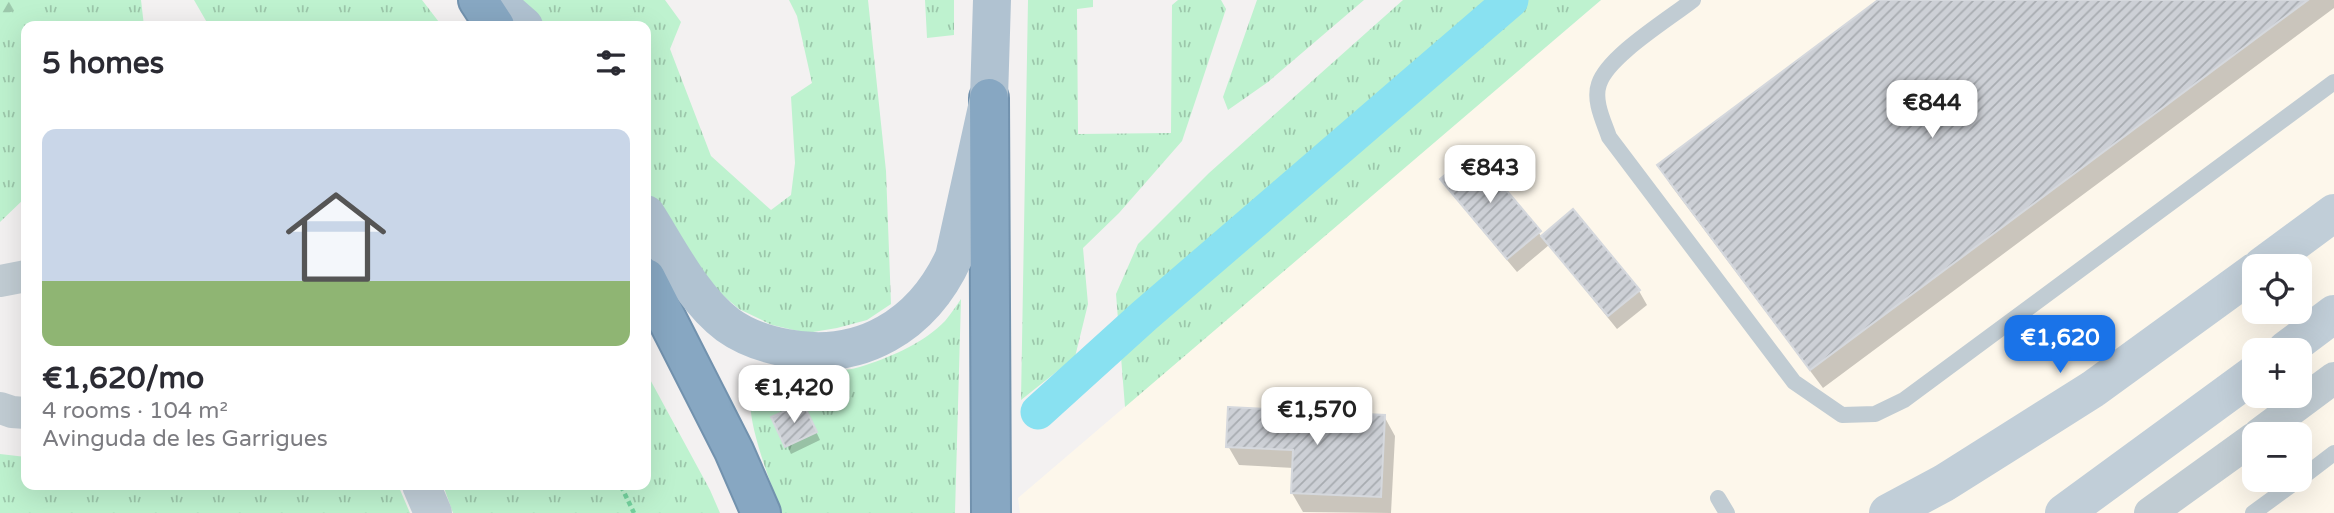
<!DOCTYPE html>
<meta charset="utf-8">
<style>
:root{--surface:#fff;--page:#f2f2f3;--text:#2b2b33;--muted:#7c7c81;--line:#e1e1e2;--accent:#1a73e8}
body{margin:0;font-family:"Varela Round",sans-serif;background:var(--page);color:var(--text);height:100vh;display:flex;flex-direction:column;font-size:26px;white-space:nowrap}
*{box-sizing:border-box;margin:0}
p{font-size:23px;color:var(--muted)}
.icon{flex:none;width:38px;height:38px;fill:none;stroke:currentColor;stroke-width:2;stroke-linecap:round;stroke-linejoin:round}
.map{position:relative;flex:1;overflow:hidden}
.side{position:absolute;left:21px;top:21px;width:630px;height:469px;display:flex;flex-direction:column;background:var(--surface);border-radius:14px;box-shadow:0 7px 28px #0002}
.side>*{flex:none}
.tools{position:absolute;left:2242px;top:254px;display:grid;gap:14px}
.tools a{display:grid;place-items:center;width:70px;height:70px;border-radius:14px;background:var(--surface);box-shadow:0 7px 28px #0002;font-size:35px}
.price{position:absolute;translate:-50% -60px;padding:0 16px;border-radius:14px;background:#fff;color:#222;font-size:23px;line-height:46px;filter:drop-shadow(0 2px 4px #0008)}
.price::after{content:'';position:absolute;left:50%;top:42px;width:21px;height:16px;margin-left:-10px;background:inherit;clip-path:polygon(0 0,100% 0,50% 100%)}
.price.active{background:var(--accent);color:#fff}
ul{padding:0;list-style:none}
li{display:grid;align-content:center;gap:14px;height:371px;padding:0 21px}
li+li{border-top:2px solid var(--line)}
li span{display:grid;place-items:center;height:217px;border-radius:14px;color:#555}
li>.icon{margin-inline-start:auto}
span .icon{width:126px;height:126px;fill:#fffc;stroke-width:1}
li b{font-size:30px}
h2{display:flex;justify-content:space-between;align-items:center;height:84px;padding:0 21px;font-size:30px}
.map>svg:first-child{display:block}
.commercial{fill:#fdf7eb;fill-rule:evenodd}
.grass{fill:url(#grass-tufts)}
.forest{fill:url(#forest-firs)}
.shadow{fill:#0003}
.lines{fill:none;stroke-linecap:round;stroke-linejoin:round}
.canal{stroke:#89e1f1;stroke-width:35}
.building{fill:url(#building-hatch);stroke:#d5d8dd;stroke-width:2}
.highway-casing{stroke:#7292ae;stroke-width:42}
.path{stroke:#74d29e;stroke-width:4.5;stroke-dasharray:5 3.5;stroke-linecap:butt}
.lane{stroke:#c1ccd3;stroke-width:16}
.street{stroke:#c1ccd3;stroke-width:32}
.secondary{stroke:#c1ced8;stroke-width:38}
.primary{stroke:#b0c2d1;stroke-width:38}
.highway{stroke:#87a7c2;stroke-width:38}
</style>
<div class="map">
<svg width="2334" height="513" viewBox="0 0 2334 513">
<defs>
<pattern id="grass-tufts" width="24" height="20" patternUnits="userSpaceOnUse" patternTransform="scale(1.75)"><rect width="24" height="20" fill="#bef2cf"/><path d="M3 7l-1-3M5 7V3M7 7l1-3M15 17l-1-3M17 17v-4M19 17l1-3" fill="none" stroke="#9cc7ab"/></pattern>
<pattern id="forest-firs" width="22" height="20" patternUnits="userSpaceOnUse" patternTransform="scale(1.75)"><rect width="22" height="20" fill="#bef2cf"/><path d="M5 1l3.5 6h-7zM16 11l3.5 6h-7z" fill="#9cc7ab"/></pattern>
<pattern id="building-hatch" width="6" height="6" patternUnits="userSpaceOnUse" patternTransform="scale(1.75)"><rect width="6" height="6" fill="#cdd0d6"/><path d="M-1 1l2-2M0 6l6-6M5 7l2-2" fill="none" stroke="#a8acb1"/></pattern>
</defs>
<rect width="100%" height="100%" fill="#f3f1f1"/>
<path class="commercial" d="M1601 0H2334V513H1020L1018 498ZM2254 266H2300V312H2254ZM2254 350H2300V396H2254ZM2254 434H2300V480H2254Z"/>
<path class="grass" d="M0 0H141L144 26H26V197L0 222Z
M194 0H422L442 26H209Z
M522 0H665L681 22 670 49 711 156 771 210 791 195 795 163 791 97 812 83 797 16 789 0H868L886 171 891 304 867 320 837 328 807 333 772 325 739 309 706 281 646 192V26H542Z
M925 0H954V35L927 38Z
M1028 0H1093V7L1077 9 1078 134 1171 133 1172 5 1178 0H1221L1226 9 1182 141 1119 213 1083 248 1088 304 1075 357 1021 400Z
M1257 0H1364L1268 82 1228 110 1223 97Z
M1403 0H1601L1125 407 1116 294 1138 244 1209 173Z
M961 299 955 513H781C772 484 743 417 752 389 763 357 815 372 840 370 848 370 858 368 866 365 893 356 925 342 945 321 951 314 956 306 961 299Z
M646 372 710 490 720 513H453L443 485H646Z
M0 454 26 457V485H398L410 513H0Z"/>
<path class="forest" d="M0 0H33L0 18Z"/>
<path class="shadow" d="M1881 0H2334V8L1823 388 1670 184 1659 165Z
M1473 153 1542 237 1639 291 1647 305 1617 329 1549 245 1517 272 1451 193 1443 179Z
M807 412 820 440 791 454 774 418Z
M1384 416 1395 436 1391 513 1303 512 1292 493 1294 468 1239 465 1228 446Z"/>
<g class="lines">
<path class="canal" d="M1038 412 1144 316 1511 0"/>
</g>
<path class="building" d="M1878 0H2308L1810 370 1657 165Z
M1473 151 1541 231 1507 259 1440 179Z
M1573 209 1640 290 1608 316 1541 236Z
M803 403 817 432 785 447 771 417Z
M1228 407 1385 415 1381 497 1291 493 1293 450 1226 447Z"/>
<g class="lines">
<g class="highway-casing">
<path id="highway" d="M478 0 495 26
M989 98 991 513
M646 278 734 451 761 513"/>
</g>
<path class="path" d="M621 486 634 513"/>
<path class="lane" d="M1693 0C1669 19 1608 56 1599 84 1593 101 1604 122 1609 137L1794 382 1842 415 1875 414 1904 400 2334 82
M2300 479 2334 453
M1718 498 1727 513
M2253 513 2298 480"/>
<path class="street" d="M0 281 26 276
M0 408 12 412 26 413
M2259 434 2334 378
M2150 513 2254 438"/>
<path class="secondary" d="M2262 266 2334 213
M2286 350 2334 314
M421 485 433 513
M1888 513 1944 483 2093 389 2254 272
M2064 513 2254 374"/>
<path class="primary" d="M494 0 524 26
M646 214C669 250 693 299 728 325 746 338 765 344 786 348 861 363 923 325 954 257L989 98 992 0"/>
<use href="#highway" class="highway"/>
</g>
</svg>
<div class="tools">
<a><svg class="icon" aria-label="locate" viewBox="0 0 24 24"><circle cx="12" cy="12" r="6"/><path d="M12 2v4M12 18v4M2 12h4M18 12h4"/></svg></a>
<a>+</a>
<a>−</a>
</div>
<b class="price" style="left:1932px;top:140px">€844</b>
<b class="price" style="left:1490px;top:205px">€843</b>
<b class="price active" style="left:2060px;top:375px">€1,620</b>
<b class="price" style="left:794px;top:425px">€1,420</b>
<b class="price" style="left:1317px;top:447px">€1,570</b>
<section class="side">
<h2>5 homes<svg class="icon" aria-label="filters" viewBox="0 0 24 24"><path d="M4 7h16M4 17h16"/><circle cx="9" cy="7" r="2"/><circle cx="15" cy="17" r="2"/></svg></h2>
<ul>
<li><span style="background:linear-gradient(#c9d6e8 70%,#8fb573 0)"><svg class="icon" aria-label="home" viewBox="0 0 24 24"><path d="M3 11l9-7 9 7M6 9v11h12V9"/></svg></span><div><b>€1,620/mo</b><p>4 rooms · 104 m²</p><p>Avinguda de les Garrigues</p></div></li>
</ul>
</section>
</div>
